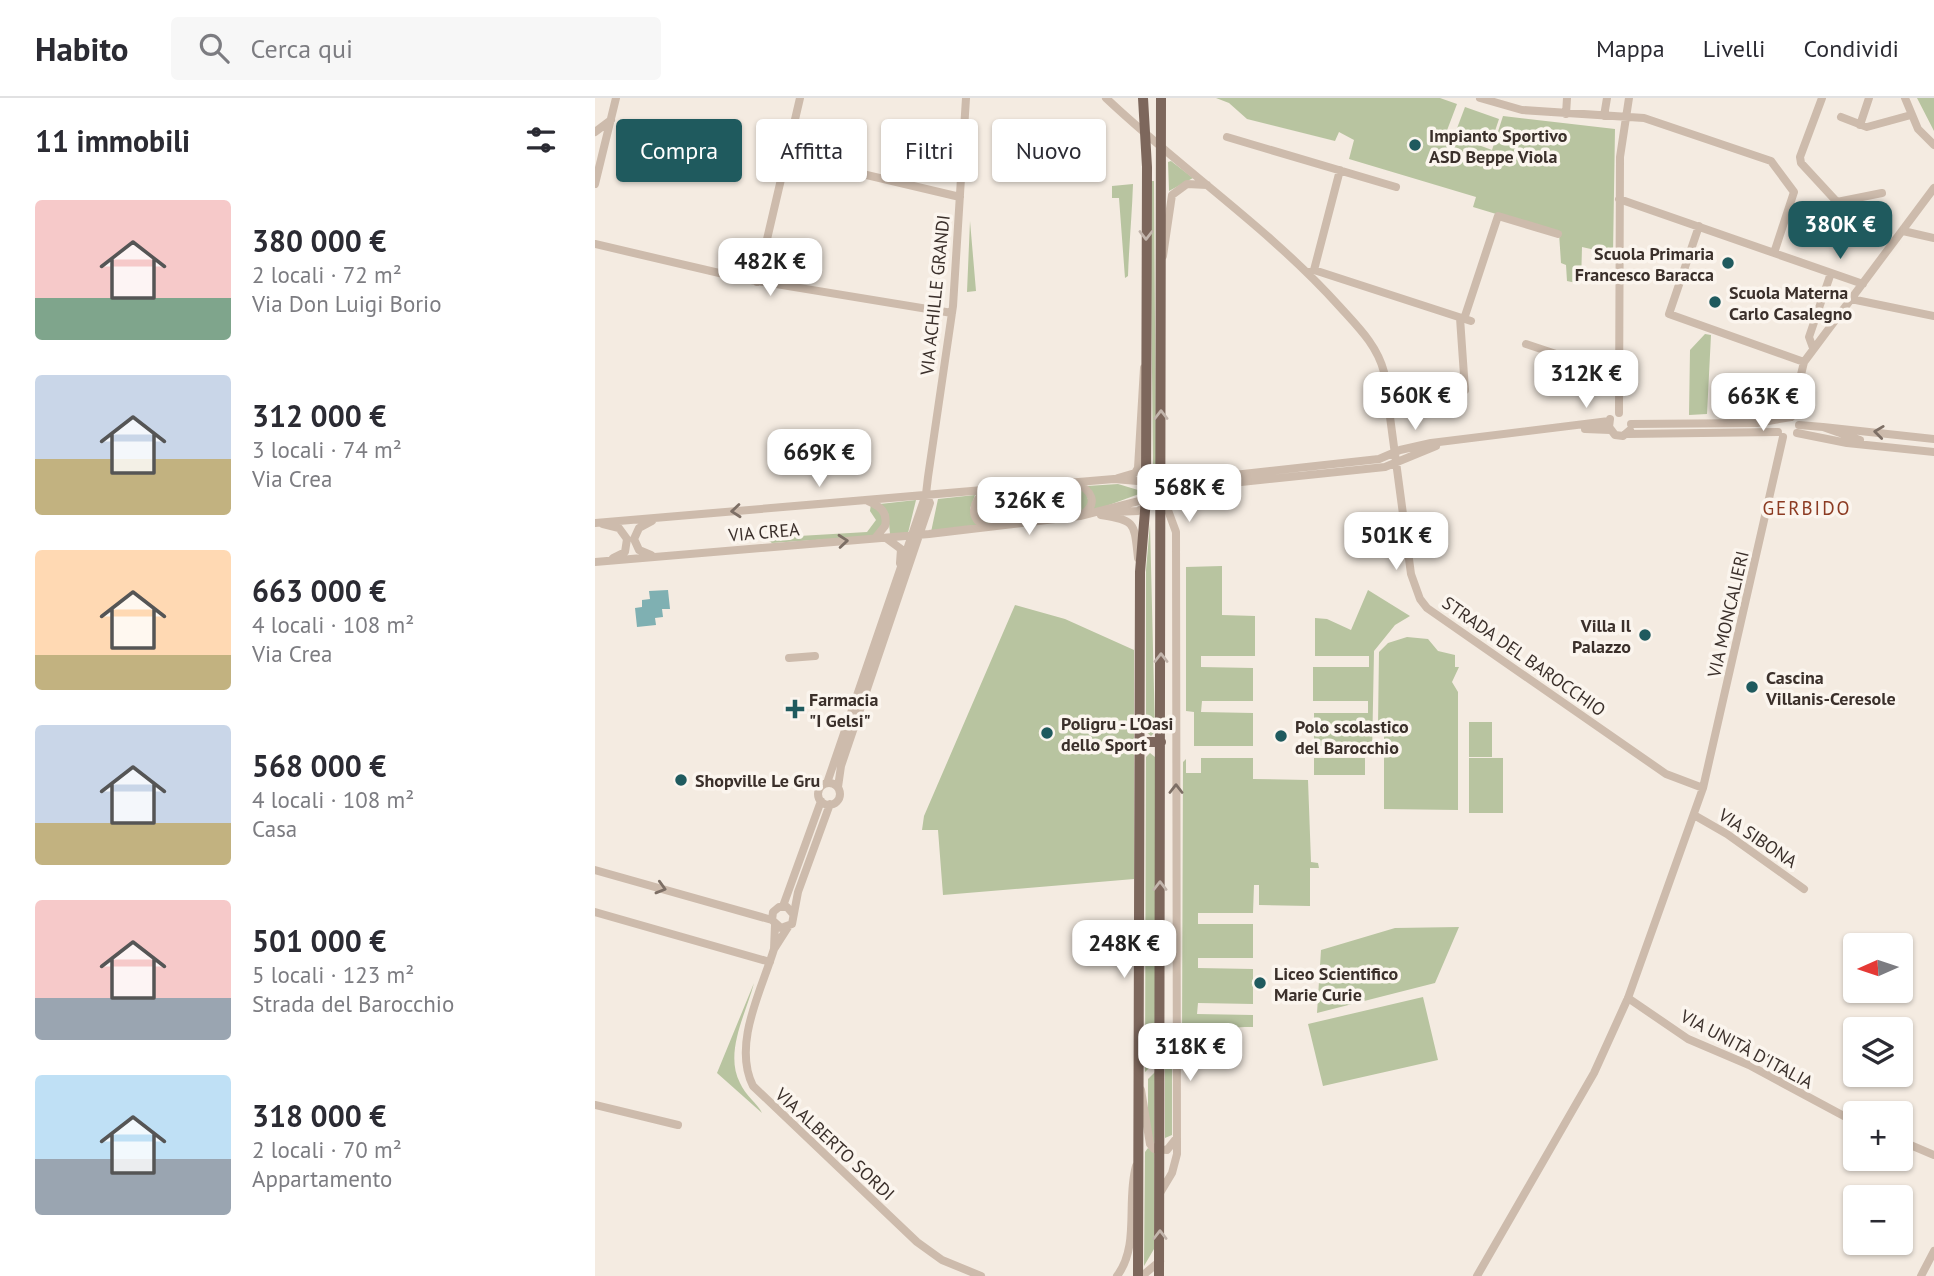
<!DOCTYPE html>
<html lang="it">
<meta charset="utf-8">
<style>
:root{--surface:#fff;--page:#f7f7f7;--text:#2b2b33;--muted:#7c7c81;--line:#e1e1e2;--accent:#1f5a5e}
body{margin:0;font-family:"PT Sans",sans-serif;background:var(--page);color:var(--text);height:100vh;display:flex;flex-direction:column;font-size:26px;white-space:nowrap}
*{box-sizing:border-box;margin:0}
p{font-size:23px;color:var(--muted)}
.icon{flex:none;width:38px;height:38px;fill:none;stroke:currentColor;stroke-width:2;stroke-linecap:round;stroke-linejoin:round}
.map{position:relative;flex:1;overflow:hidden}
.drawer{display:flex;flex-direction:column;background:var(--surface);width:595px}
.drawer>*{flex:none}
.hud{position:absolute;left:21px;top:21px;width:665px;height:63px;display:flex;gap:14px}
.needle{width:46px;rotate:267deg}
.buttons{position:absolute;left:1248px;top:835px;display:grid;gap:14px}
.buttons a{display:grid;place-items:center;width:70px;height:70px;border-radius:7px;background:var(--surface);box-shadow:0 2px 5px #0004;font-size:35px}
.price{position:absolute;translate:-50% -60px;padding:0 16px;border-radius:14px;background:#fff;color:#222;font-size:23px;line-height:46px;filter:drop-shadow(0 2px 4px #0008)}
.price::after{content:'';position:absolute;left:50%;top:42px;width:21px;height:16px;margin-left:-10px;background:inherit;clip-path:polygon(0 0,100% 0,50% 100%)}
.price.on{background:var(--accent);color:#fff}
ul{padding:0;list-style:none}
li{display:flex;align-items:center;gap:21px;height:175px;padding:0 35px}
li span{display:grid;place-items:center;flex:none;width:196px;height:140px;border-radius:7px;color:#555}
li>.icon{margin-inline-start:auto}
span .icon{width:84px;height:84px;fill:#fffc;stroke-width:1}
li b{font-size:30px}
h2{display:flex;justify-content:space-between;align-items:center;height:84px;padding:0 35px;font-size:30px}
.chip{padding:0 24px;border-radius:7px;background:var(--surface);box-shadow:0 2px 5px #0004;font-size:24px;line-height:63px}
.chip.on{background:var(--accent);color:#fff}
header{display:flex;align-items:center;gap:42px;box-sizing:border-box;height:98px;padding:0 35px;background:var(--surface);border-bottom:2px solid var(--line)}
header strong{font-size:33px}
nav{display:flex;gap:38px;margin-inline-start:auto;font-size:24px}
.search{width:490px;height:63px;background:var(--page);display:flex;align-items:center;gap:18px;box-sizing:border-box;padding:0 24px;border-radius:7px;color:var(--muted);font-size:26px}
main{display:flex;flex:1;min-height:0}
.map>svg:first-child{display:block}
.green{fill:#b8c4a0}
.water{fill:#7fb0b2}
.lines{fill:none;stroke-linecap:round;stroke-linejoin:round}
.minor{stroke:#cdbbac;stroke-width:8}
.major{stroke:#7d675c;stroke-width:10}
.oneway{stroke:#c2b5ac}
.oneway2{stroke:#7d6f65}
.poi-dot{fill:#1f5a5e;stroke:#fbf5ee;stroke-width:2.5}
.labels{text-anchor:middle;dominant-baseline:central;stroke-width:7;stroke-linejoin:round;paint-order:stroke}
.poi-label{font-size:18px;font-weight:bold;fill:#3b302b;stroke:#fbf5ee;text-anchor:start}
.street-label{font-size:18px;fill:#3b302b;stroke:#fbf5ee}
.neighbourhood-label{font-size:19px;letter-spacing:2px;fill:#8c3b22;stroke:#fbf5ee}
</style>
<header>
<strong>Habito</strong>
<div class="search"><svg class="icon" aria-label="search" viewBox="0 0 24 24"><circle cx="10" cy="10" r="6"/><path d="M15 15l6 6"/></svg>Cerca qui</div>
<nav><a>Mappa</a><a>Livelli</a><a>Condividi</a></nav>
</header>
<main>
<section class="drawer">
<h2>11 immobili<svg class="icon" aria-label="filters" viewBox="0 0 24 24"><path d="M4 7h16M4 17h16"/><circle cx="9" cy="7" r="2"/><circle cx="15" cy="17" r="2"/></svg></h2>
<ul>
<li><span style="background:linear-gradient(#f6c9c9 70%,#7fa58c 0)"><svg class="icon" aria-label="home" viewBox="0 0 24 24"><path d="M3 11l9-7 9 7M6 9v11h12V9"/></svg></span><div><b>380 000 €</b><p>2 locali · 72 m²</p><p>Via Don Luigi Borio</p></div></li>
<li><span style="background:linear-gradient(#c9d6e8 60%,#c2b280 0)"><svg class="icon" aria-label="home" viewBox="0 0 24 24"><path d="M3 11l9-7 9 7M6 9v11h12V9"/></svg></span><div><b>312 000 €</b><p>3 locali · 74 m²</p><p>Via Crea</p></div></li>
<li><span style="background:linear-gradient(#ffd9b3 75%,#c2b280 0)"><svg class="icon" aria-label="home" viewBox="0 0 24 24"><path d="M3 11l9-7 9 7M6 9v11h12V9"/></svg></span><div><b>663 000 €</b><p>4 locali · 108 m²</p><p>Via Crea</p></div></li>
<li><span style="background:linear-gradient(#c9d6e8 70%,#c2b280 0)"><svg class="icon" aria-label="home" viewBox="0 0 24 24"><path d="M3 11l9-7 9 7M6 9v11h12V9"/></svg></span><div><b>568 000 €</b><p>4 locali · 108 m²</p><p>Casa</p></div></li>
<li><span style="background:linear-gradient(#f6c9c9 70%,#9aa5b1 0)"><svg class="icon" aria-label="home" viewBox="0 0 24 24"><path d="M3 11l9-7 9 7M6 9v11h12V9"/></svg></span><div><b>501 000 €</b><p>5 locali · 123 m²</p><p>Strada del Barocchio</p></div></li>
<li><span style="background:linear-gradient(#bfe0f5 60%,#9aa5b1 0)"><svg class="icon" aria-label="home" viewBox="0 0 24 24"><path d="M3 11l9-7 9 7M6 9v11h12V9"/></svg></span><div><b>318 000 €</b><p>2 locali · 70 m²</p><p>Appartamento</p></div></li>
</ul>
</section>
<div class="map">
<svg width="1339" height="1178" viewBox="0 0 1339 1178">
<rect width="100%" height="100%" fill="#f4ebe1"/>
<path class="green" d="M621 0H845L862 6 851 35 897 52 908 18 1020 31 1018 156 987 149 986 186 972 183 971 167 966 165 964 135 878 109 881 99 754 61 759 42 744 34 740 43 652 21 634 5Z
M1322 0H1339V33Z
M870 9 904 21 896 45 861 33Z
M576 63 598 80 574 93 573 64Z
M555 83H559L561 367H558Z
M538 86C537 117 534 147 533 178L530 180 524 100H517V88Z
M375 123 381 193 372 194Z
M1204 125 1235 136 1230 148 1200 138Z
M1110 236 1116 237 1112 316 1094 317 1095 252Z
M523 386 543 392 544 396 495 414 492 388Z
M483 389 491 393 494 406 487 415 395 426C385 423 382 416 382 406L394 396Z
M380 397 375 411 383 428 336 434 343 401Z
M321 402 313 435 295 436 293 415 285 406Z
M276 406 286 414 288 425 278 438 177 445 170 440 272 434 281 422 275 413Z
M555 426 560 634 556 638 551 634V472Z
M627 468V517L660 518V558H606V569L658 570V603H607L606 614 658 615V648H599V614L591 613V655V469Z
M773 492 815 518 800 527 779 553 777 657H773V648H719V615H773V603H718V569H774V558H720V520L732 521 756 532Z
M420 507 470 521 539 552V781L348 797 343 732H327L329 718Z
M812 539 833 541 843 553 860 557V569H864L857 584 863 594V712L789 711V628L783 627 784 554 793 545Z
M874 624H897V659H874Z
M555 655 560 659V964L550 974 551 659Z
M606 660H658V681L713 682 716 764 723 765 724 770H715V808L664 807V787H659L658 815H603V826H658V860H603V870L658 871V906L603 905 602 916 658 917V929C631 928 620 937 594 937L587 943 588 664 591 661V675H606Z
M719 660H770V677H719Z
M874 660H908V715H874Z
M864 829 840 885 722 915 726 852 800 830Z
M159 885C151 916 129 954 145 985 150 997 163 1006 167 1015L122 975Z
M828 899 843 962 728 988 713 926Z
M577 956V1037L570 1040V962Z
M560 974 559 1047 553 1038V981Z
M553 1050 559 1054V1151L549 1168 550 1054Z"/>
<path class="water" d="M73 492 75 511H67L68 519 60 520 61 527 42 529 40 510 47 509V502L55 501 54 493Z"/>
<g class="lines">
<path class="minor" d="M511 0C587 72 674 130 745 209 763 229 782 247 789 274L816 476 825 501 832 510 1071 676 1108 690
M885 0 927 12 1049 20 1176 63 1199 94 1179 155
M1227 0 1205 59 1206 65 1242 104 1287 95
M1310 0 1323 31 1339 47
M971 16 972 0
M1009 18 1012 0
M1246 19 1272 29 1316 17
M1265 27 1274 0
M0 34 16 22
M632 39 801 89
M191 58 365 99
M0 86 21 0
M1024 101 1268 186
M1104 128 1074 216 1209 264
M1308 133 1339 140
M0 146 150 181 357 215
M568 158 577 97 592 86 612 87
M719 172 745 72
M713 175 719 172 876 223
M162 184 205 0
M1256 201 1339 218
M865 220 870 292
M869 221 903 118 963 136
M931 246 1024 277
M1218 250 1214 239 1236 175
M1024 315 1025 59 1034 0
M1196 319 1209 264 1339 90
M1015 321 1014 329 1020 337 1028 338 1035 332
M1036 326 1162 325 1196 319
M1204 327 1228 329 1265 342
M1228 329 1339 341
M990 331 1015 332
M1202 335 1252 345 1339 354
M1032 336 1183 334
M523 380 540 375 543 370 549 270
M481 385C496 392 504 405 488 416
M551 385 567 396 581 434 582 1056 577 1075 565 1095
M273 403C285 408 293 414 290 428L281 439
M518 414 543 413 552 408
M506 417C541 423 539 424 543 460
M0 425 519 381 566 385 784 361 805 352 836 345 1014 323
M8 426 24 430 32 441 30 454 18 460
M391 429C372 419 378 403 392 391
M291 440 306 451 305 465
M56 457 44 452 39 441 44 430 57 423
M0 464 334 436 485 418 599 389 790 369 841 348
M194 560 220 558
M232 685 331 396
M223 696a11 11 0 1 1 22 0a11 11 0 1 1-22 0Z
M243 689 246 668 335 405 331 396 333 379 358 208 371 0
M1099 717 1132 736 1209 791
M0 772 177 822
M188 808 226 703
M0 814 175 864
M198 816 192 809H184L178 814 177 822 186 830 197 826 203 794 235 706
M180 827 179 851 193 829
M179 851C167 891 137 946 158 988L322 1144 347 1162 386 1178
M1033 900 1093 941 1154 967 1260 1024
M546 992 555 1046 559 1051 572 1052 580 1042
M0 1007 83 1027
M1306 1043 1339 1057
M522 1178C545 1148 531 1103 541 1068
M547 1178 565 1163
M882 1178 999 975 1033 900 1108 690 1188 339
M1326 1178 1339 1153"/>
<path class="major" d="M545 644H566
M543 1178 545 474 551 401 552 69 548 0
M564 1178 566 0"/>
</g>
<defs><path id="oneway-chevron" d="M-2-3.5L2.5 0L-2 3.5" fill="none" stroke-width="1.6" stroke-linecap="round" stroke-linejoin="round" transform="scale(1.75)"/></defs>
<g class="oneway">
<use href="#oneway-chevron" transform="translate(551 137) rotate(90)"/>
<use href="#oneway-chevron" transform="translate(566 317) rotate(-90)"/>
<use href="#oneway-chevron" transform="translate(566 560) rotate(-90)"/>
<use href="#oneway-chevron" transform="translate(565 788) rotate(-90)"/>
<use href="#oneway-chevron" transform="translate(565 1137) rotate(-90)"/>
</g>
<g class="oneway2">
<use href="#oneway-chevron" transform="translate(1284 334) rotate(-173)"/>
<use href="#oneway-chevron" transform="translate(141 413) rotate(175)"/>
<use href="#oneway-chevron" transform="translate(248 443) rotate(-5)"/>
<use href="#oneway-chevron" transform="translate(581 691) rotate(-90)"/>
<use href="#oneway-chevron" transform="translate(66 790) rotate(16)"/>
</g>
<g class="poi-dot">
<circle cx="820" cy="47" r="7"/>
<circle cx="1133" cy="165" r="7"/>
<circle cx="1120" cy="204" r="7"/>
<circle cx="1050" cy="537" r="7"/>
<circle cx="1157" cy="589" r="7"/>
<path d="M196.5 600.5h7v7h7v7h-7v7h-7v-7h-7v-7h7z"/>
<circle cx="452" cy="635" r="7"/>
<circle cx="686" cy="638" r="7"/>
<circle cx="86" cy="682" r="7"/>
<circle cx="665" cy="885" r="7"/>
</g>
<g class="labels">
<g class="poi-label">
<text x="834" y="37">Impianto Sportivo<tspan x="834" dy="21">ASD Beppe Viola</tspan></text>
<text x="1119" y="155" text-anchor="end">Scuola Primaria<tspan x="1119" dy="21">Francesco Baracca</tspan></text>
<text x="1134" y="194">Scuola Materna<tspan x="1134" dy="21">Carlo Casalegno</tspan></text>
<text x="1036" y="527" text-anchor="end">Villa Il<tspan x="1036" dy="21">Palazzo</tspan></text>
<text x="1171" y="579">Cascina<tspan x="1171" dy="21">Villanis-Ceresole</tspan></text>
<text x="214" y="601">Farmacia<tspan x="214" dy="21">"I Gelsi"</tspan></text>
<text x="466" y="625">Poligru - L'Oasi<tspan x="466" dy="21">dello Sport</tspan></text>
<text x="700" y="628">Polo scolastico<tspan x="700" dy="21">del Barocchio</tspan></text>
<text x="100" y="682">Shopville Le Gru</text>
<text x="679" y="875">Liceo Scientifico<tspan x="679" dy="21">Marie Curie</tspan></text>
</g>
<g class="street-label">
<text transform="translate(340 197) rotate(-84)">VIA ACHILLE GRANDI</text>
<text transform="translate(169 434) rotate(-5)">VIA CREA</text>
<text transform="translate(1133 516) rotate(-77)">VIA MONCALIERI</text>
<text transform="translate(929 558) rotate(35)">STRADA DEL BAROCCHIO</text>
<text transform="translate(1163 740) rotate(34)">VIA SIBONA</text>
<text transform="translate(1152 951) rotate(28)">VIA UNITÀ D'ITALIA</text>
<text transform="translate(240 1046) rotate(43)">VIA ALBERTO SORDI</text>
</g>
<g class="neighbourhood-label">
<text x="1212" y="410">GERBIDO</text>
</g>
</g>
</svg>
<div class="buttons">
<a><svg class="needle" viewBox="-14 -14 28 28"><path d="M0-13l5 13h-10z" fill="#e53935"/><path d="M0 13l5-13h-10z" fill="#7c7c81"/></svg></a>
<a><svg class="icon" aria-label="layers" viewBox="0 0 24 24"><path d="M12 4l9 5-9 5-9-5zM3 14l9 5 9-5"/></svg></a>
<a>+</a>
<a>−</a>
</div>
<b class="price on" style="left:1245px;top:163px">380K €</b>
<b class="price" style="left:175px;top:200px">482K €</b>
<b class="price" style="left:991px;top:312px">312K €</b>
<b class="price" style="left:820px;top:334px">560K €</b>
<b class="price" style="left:1168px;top:335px">663K €</b>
<b class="price" style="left:224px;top:391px">669K €</b>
<b class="price" style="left:594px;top:426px">568K €</b>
<b class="price" style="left:434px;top:439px">326K €</b>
<b class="price" style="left:801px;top:474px">501K €</b>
<b class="price" style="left:529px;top:882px">248K €</b>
<b class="price" style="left:595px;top:985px">318K €</b>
<div class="hud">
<a class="chip on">Compra</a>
<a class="chip">Affitta</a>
<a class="chip">Filtri</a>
<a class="chip">Nuovo</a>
</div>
</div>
</main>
